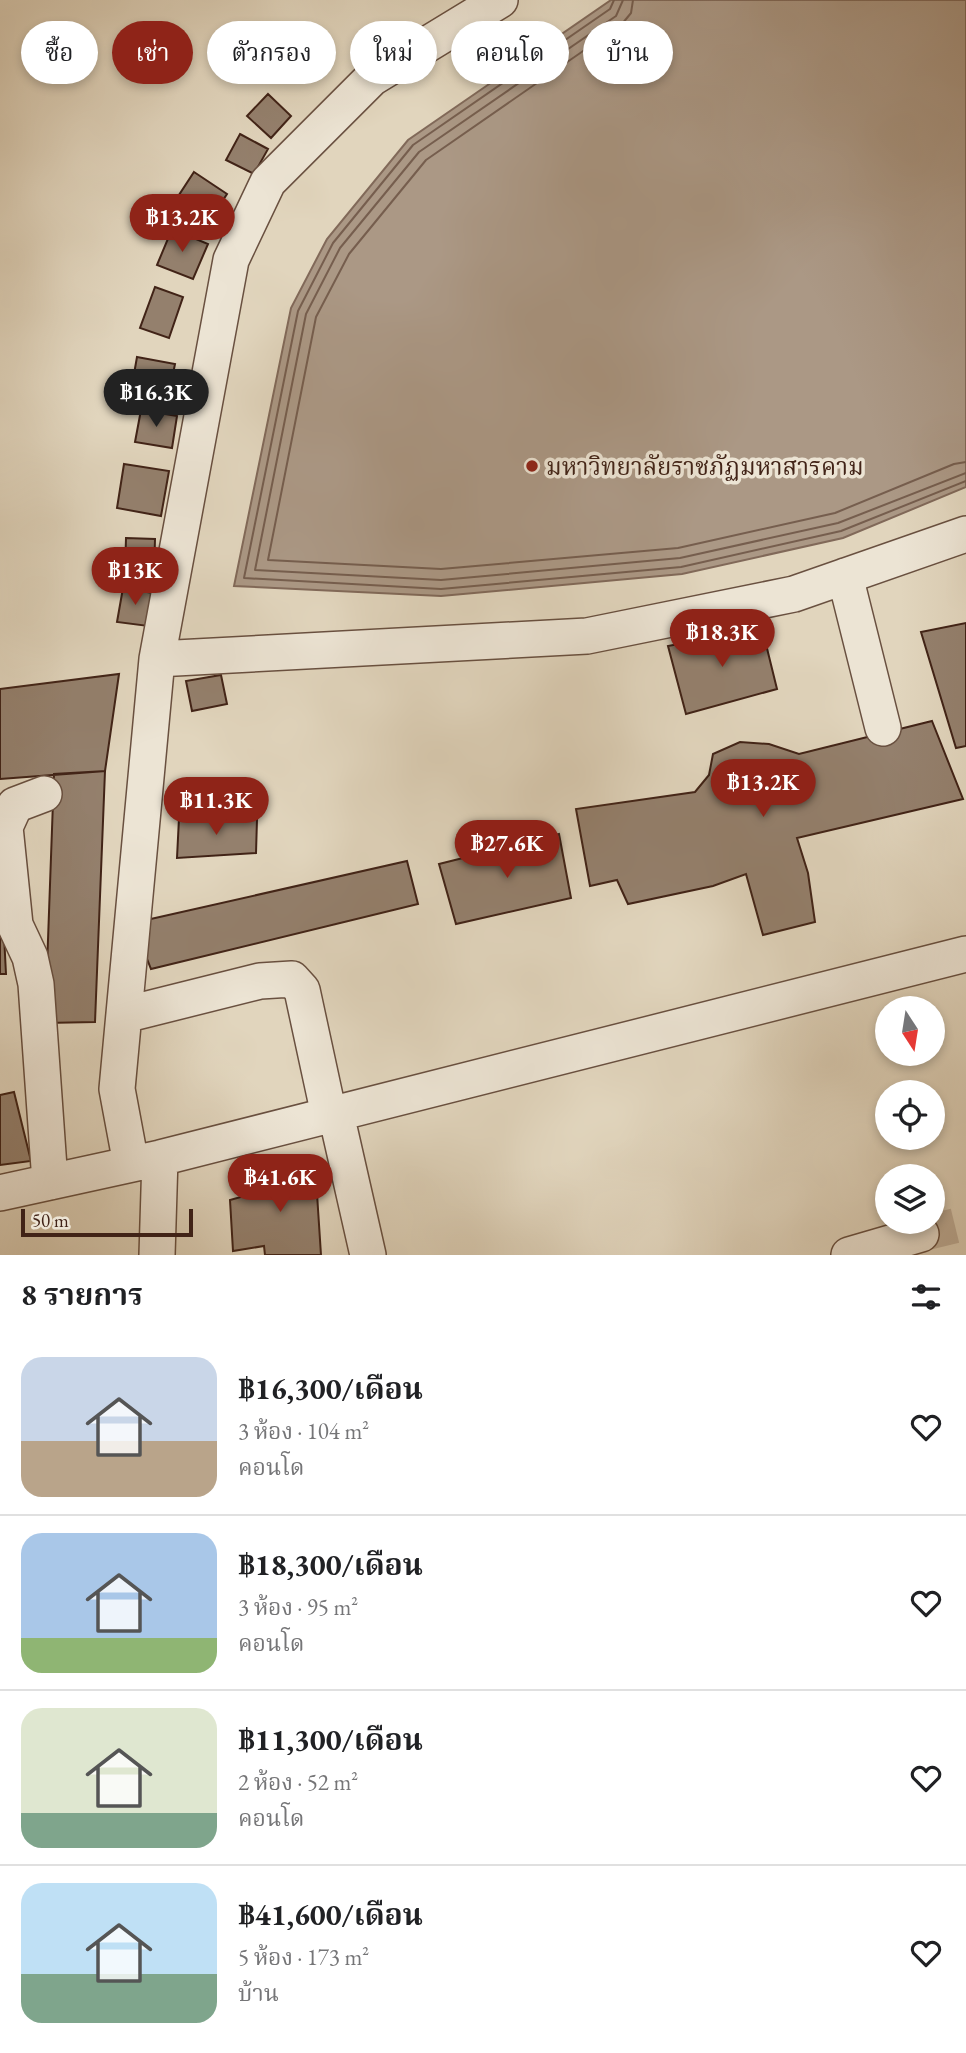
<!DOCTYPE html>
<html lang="th">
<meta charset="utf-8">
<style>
:root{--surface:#fff;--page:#f2f2f2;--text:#202124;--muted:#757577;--line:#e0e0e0;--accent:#8f2418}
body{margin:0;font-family:"EB Garamond","Noto Serif Thai",serif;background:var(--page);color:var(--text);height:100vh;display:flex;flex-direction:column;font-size:26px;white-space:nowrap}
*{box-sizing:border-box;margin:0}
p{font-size:23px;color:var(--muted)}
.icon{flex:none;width:38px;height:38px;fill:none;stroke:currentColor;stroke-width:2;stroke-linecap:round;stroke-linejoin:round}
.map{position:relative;height:1255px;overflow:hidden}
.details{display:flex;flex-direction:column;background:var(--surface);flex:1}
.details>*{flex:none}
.top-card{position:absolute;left:21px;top:21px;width:924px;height:63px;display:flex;gap:14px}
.needle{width:46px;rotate:168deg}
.controls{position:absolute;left:875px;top:996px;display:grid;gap:14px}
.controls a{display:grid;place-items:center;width:70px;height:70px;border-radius:50%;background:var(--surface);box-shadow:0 4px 10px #0003;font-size:35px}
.scale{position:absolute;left:21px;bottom:18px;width:172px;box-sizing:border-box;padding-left:7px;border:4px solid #412317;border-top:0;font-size:19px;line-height:24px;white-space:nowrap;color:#412317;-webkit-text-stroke:5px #ece4d4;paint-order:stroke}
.price{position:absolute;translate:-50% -60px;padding:0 16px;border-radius:24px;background:var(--accent);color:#fff;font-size:23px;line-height:46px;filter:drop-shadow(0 2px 4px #0008)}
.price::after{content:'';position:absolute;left:50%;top:42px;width:21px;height:16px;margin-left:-10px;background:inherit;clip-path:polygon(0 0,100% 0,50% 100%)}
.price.current{background:#222;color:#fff}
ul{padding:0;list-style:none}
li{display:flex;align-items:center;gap:21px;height:175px;padding:0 21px}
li+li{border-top:2px solid var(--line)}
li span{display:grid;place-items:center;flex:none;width:196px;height:140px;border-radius:21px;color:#555}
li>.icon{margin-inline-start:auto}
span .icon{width:84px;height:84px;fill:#fffc;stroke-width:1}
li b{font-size:30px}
h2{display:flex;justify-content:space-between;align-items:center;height:84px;padding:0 21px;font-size:30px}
.pill{padding:0 24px;border-radius:32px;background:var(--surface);box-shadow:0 4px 10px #0003;font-size:24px;line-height:63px}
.pill.current{background:var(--accent);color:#fff}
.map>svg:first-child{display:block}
.water{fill:#ab9885;stroke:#816959;stroke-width:2}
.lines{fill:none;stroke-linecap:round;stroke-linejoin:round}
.shore{stroke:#765e4e;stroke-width:2}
.building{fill:#94806d;stroke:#412317;stroke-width:2}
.minor-tunnel{stroke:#c1b19c;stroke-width:35;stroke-dasharray:35 18;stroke-linecap:butt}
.minor-casing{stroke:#695040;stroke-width:38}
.minor{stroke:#ece4d4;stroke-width:35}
.poi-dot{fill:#8f2418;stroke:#ece4d4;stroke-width:2.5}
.labels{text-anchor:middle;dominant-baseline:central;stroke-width:7;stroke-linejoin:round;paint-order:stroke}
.poi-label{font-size:24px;fill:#412317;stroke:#ece4d4;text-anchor:start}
</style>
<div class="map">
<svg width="966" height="1255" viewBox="0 0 966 1255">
<rect width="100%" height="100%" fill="#e1d5bd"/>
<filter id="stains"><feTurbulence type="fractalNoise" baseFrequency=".00286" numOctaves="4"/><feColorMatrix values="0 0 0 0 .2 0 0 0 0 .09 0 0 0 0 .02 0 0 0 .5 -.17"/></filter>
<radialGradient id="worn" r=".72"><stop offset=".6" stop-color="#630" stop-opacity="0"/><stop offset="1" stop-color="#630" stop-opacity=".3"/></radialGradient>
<path class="water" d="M611 0H966V487L843 538 682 574 441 596 234 586 291 308 327 239 408 140Z"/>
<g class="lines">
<path class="shore" d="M614 0 610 9 413 145 333 243 298 311 244 578 441 589 681 567 841 531 966 481
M623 0 616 16 419 152 340 248 306 314 255 570 441 580 680 558 838 523 966 473
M633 0 631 13 622 24 426 160 349 254 316 317 268 560 441 569 678 548 835 513 954 464 966 462"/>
</g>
<path class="building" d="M268 94 291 116 271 138 247 116Z
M240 134 268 149 254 174 226 160Z
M194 172 227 194 210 220 177 198Z
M172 229 208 244 193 279 157 265Z
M155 287 183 297 169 338 140 328Z
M137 357 175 364 168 398 131 391Z
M141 410 177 416 172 448 135 442Z
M124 464 169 471 161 516 117 508Z
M126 538 155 539 154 574 125 573Z
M123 588 153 593 148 626 117 622Z
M966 623V746L956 748 921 632Z
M762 628 777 689 686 714 668 646Z
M119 674 105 771 0 779V689Z
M221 675 227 704 192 711 186 681Z
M932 721 963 799 797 838 808 873 815 922 763 935 746 874 713 886 628 904 617 880 590 886 576 809 695 792 709 775 713 754 740 742 769 744 799 754Z
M105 771 95 1022 45 1023 54 774Z
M179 818 257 819 256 853 177 858Z
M559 834 571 898 456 924 439 864Z
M407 861 418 904 151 969 133 923Z
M0 896H2L6 974H0Z
M14 1092 31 1161 0 1165V1095Z
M315 1163 321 1255H265L264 1246 233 1251 230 1200 262 1191 265 1168Z"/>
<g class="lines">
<path class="minor-tunnel" d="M921 1234 966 1223"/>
<g class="minor-casing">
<path id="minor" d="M845 576 883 728
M157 659 587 636 794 594 966 534
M44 794 15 805 5 827 15 925 30 957 36 984 50 1182
M124 1015 260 981 292 979 302 990 329 1115
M336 1114 368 1255
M131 1164 117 1089 157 659 231 260 268 182 372 78 500 0
M0 1193 160 1158 966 954
M157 1255 160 1158
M849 1255 921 1234"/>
</g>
<use href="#minor" class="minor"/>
</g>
<circle class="poi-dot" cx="532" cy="466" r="7"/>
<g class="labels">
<g class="poi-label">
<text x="546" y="466">มหาวิทยาลัยราชภัฏมหาสารคาม</text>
</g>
</g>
<rect width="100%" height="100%" filter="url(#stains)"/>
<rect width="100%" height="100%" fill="url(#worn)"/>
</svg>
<div class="controls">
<a><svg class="needle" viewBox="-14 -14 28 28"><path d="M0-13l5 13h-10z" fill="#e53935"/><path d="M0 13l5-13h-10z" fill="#757577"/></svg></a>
<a><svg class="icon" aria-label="locate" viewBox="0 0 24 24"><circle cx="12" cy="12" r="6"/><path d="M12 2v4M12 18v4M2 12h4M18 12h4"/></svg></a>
<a><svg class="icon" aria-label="layers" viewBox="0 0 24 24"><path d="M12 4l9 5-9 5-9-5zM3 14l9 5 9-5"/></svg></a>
</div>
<div class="scale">50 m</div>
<b class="price" style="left:182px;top:254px">฿13.2K</b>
<b class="price current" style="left:156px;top:429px">฿16.3K</b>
<b class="price" style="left:135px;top:607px">฿13K</b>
<b class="price" style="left:722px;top:669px">฿18.3K</b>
<b class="price" style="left:763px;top:819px">฿13.2K</b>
<b class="price" style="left:216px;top:837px">฿11.3K</b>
<b class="price" style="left:507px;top:880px">฿27.6K</b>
<b class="price" style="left:280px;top:1214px">฿41.6K</b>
<div class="top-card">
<a class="pill">ซื้อ</a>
<a class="pill current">เช่า</a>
<a class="pill">ตัวกรอง</a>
<a class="pill">ใหม่</a>
<a class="pill">คอนโด</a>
<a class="pill">บ้าน</a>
</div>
</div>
<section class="details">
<h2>8 รายการ<svg class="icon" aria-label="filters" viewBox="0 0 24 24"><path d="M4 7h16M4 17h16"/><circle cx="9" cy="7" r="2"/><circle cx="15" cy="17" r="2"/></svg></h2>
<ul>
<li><span style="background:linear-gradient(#c9d6e8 60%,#b9a48a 0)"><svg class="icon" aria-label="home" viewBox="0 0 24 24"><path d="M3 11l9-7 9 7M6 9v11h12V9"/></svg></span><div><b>฿16,300/เดือน</b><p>3 ห้อง · 104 m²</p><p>คอนโด</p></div><svg class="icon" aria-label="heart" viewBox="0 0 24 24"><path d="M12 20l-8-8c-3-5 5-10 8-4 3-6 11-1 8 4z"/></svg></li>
<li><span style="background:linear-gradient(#a9c7e8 75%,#8fb573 0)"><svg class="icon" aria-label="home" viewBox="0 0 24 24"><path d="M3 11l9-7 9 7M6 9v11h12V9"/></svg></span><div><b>฿18,300/เดือน</b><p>3 ห้อง · 95 m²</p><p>คอนโด</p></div><svg class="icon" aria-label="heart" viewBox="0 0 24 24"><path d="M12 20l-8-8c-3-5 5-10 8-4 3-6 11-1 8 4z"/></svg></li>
<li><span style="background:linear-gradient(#dfe7d0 75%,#7fa58c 0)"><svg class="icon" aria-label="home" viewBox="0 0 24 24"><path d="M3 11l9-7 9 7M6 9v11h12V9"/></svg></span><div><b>฿11,300/เดือน</b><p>2 ห้อง · 52 m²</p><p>คอนโด</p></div><svg class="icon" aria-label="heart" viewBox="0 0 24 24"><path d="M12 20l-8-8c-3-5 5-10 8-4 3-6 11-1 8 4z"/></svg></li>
<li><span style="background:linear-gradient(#bfe0f5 65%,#7fa58c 0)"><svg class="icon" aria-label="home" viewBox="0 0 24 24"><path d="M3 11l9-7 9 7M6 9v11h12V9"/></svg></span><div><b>฿41,600/เดือน</b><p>5 ห้อง · 173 m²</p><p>บ้าน</p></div><svg class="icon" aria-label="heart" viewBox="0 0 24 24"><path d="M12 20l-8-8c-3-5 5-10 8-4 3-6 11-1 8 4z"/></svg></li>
</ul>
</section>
